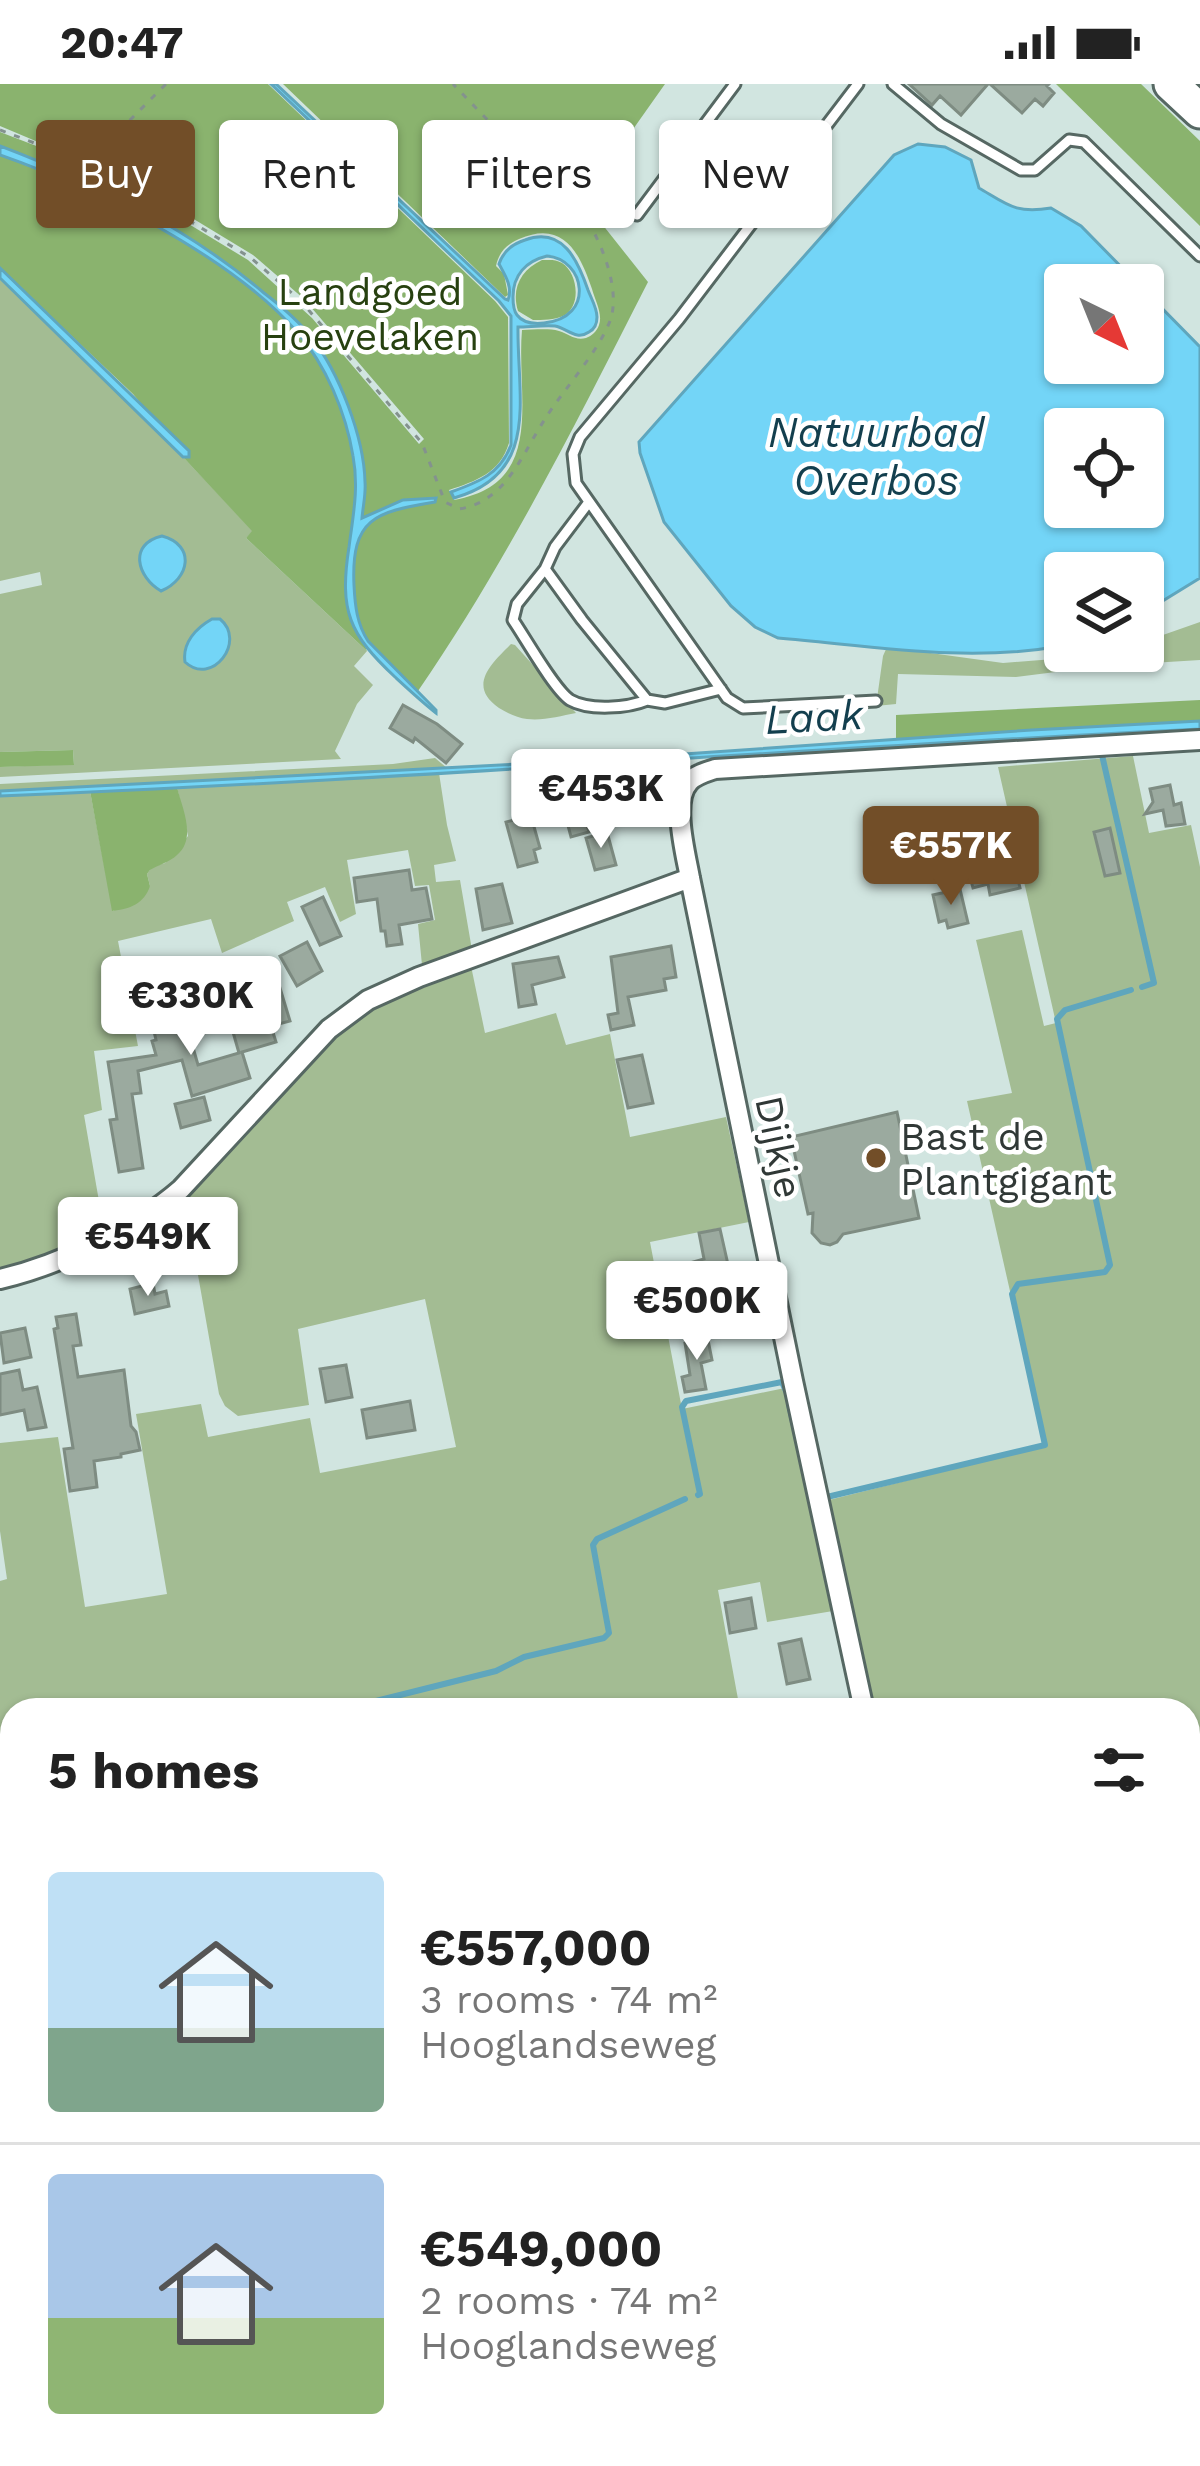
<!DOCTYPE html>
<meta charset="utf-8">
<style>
:root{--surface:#fff;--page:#f6f6f6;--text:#222;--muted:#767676;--line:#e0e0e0;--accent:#724e28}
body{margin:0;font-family:"Work Sans",sans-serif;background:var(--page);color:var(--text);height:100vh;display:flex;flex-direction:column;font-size:45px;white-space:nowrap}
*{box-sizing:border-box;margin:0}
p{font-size:39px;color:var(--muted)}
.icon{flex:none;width:66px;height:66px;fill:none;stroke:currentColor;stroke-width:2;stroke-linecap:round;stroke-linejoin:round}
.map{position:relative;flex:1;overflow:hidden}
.side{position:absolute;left:0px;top:1614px;width:1200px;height:768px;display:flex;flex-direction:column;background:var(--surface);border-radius:36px 36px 0 0;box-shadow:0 3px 9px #0004}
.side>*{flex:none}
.guide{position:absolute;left:36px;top:36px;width:1128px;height:108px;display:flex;gap:24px}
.needle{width:78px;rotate:137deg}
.controls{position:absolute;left:1044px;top:180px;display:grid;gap:24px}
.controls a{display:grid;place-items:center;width:120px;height:120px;border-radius:12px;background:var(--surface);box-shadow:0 3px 9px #0004;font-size:60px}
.price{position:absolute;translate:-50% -102px;padding:0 27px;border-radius:12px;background:#fff;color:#222;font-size:39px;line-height:78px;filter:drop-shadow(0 3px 6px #0008)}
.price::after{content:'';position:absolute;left:50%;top:72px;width:36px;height:27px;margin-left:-18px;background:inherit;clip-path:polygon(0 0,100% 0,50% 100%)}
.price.on{background:var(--accent);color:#fff}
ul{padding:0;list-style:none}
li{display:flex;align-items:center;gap:36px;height:300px;padding:0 48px}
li+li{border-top:3px solid var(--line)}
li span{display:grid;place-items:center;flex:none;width:336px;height:240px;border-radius:12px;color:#555}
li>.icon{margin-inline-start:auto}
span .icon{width:144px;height:144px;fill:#fffc;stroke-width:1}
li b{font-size:51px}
h2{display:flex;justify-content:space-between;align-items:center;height:144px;padding:0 48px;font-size:51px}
.tag{padding:0 42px;border-radius:12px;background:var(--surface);box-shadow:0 3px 9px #0004;font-size:42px;line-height:108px}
.tag.on{background:var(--accent);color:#fff}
.status{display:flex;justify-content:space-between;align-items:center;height:84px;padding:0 60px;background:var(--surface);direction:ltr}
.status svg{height:33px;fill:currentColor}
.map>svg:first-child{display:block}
.green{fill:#a3bc93}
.forest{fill:#8ab36e}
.water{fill:#73d5f7;stroke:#5fa6bd;stroke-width:3;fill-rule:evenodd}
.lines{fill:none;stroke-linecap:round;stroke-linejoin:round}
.stream{stroke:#5fa6bd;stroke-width:6}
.building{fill:#9baa9f;stroke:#7e8c82;stroke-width:3;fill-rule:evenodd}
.service-casing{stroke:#566863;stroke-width:15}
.minor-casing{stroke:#566863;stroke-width:24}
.motorway-casing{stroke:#566863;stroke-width:39}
.path{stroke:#84928e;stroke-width:3;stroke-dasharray:6 9;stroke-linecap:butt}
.service{stroke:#fff;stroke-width:9}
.minor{stroke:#fff;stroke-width:18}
.motorway{stroke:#fff;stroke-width:33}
.poi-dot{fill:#724e28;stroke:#fff;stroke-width:4.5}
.labels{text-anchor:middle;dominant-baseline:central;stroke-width:9;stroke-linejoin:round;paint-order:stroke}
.park-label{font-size:39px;fill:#274110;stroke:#fff}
.poi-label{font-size:39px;fill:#303836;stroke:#fff;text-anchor:start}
.street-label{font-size:39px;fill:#303836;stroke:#fff}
.water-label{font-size:42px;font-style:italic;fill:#133f4e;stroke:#fff}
</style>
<div class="status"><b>20:47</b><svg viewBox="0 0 49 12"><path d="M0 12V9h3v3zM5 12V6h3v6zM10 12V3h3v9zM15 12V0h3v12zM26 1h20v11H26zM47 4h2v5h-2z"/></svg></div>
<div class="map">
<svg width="1200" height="2382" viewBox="0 0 1200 2382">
<rect width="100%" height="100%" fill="#d1e5e0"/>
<path class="green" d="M0 194 183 373 253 447 246 454 367 567 354 582 373 601 357 620 335 667 341 675 0 693V683L74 680 73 666 0 668V510L42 501 40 488 0 497Z
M1200 538V576L1103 582 1016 593 898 590 896 620 876 622 883 572 887 563 1003 579 1079 573 1115 567H1143V558Z
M511 560 515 561 576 629C560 632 543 637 527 635 517 634 507 629 499 624 467 602 491 580 511 560Z
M1133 672 1149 749 1191 741 1200 783V1674L1188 1677V1626H875L829 1416 1045 1362 967 1017 1012 1009 976 856 1022 846 1044 942 1056 939 998 683Z
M435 674 447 684 0 707V700L393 680Z
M439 689 447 741 456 777 434 781 436 798 460 796 472 866 422 881 418 840 435 836 429 801 415 802 408 766 347 776 356 830 340 838 325 803 287 818 294 837 222 869 211 835 118 857 138 962 94 967 102 1026 84 1031 104 1146 34 1178 0 1188V712L90 707 113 827 150 802 147 790 152 783 165 779 188 752 177 703Z
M471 882 485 949 556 929 566 961 610 950 630 1053 726 1033 749 1138 650 1158 682 1325 785 1304 833 1527 767 1538 760 1498 718 1506 740 1626H12V1727L0 1728V1497L7 1495 0 1447V1359L58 1353 85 1523 167 1510 136 1330 201 1320 208 1353 310 1334 320 1389 456 1363 425 1215 298 1245 309 1321 238 1332 225 1322 219 1310 192 1157 178 1120 332 953C373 917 421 900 471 882Z
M1188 1825 1194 1843H1198L1200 1850 1199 1949 1192 1948 1188 1938Z
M1200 1970V1998L1190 1994 1188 1997 1200 2051V2133L1188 2136V1984Z
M12 1977V2370H380L382 2382H0V1979Z
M393 2370H544L546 2382H395Z
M558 2370H646L649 2382H560Z"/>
<path class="forest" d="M0 0H268L495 217 508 233 509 359C500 389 476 397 449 406L454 416C547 400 516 313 522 246 533 246 548 244 559 247 569 250 575 257 586 254 592 252 597 247 599 241 603 230 595 216 592 205 580 170 564 135 519 155 506 161 499 168 496 182L504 190 508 211 505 213 283 0H665L583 116 648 198C577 337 507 478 418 607 401 590 379 573 365 553 354 537 355 516 354 498 351 433 379 428 435 418L436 414 403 416 362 434C362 413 366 393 362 371 356 335 333 282 311 253 298 236 281 222 265 209 187 143 94 98 0 62V48L65 73 136 108 248 176 312 234 419 360 424 355 304 215 253 171 164 117 95 82 0 42Z
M1056 0H1141L1200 57V142Z
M0 71C102 111 222 164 297 247 326 279 345 328 353 370 361 414 346 454 346 497 346 519 359 546 367 567L246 454 252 447 183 373 187 374 133 310 0 184Z
M542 176C550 176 555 175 562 179 578 189 582 223 563 232 555 236 542 236 533 236L518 227C511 204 521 186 542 176Z
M1200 616V637L897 656 896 654V631Z
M73 666 74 681 0 683V668Z
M177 703C182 724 197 754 177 771 170 778 158 781 150 786L147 790 150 802C144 820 130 825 112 827L90 707Z
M12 1727V1977L10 1978 0 1925V1728Z"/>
<path class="water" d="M271 0H276L505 215 508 216C513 203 505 191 499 180 503 168 512 160 525 156 563 142 578 177 588 206 591 214 597 224 597 233 597 239 595 245 589 248 576 257 567 244 555 242 544 241 528 243 518 243 517 314 541 390 454 414L451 408C479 398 500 390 511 361V232L499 217ZM547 172C585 175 596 234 544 239 535 240 523 239 517 231 513 226 513 219 513 213 513 191 526 177 547 172Z
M918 60 945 63 971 76 979 104C1008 121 1016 130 1051 124L1081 142 1139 201H1065V279H1143V205L1200 263V494L1143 529V489H1065V560L1061 562C967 579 872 562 778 554L755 543 731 522 664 438 640 369 639 358 894 71ZM1065 345H1143V423H1065Z
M0 62C94 98 187 143 264 209 281 222 298 236 311 253 339 288 364 353 365 398 366 410 363 422 362 434L403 416 436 414 435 418C375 428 351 434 354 501 355 522 357 540 368 557L436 626V629C422 618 408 605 395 593 349 550 339 527 349 463 353 432 359 404 353 372 346 329 326 281 297 248 232 173 94 104 0 71Z
M0 184 189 367V373H183L0 194Z
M162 452C196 461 190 495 161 507 137 493 128 460 162 452Z
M212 535H220C247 557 212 603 185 578 182 559 196 544 212 535Z
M1200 637V645C800 664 400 696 0 712V707L597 676 1032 646Z"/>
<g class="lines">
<path class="stream" d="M1102 671 1154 899 1142 903
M789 1320 811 1417
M698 1411 700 1410 682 1323 686 1317 782 1298 786 1307
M827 1413 1045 1361 1012 1210 1018 1200 1105 1188 1110 1181 1057 935 1065 926 1131 906
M340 1626 496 1587 524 1573 604 1554 609 1549 593 1461 597 1455 685 1415
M0 1731H12
M0 1933 6 1968 0 1969
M544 2370 546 2382"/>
</g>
<path class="building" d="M909 0H988L961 31 940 12 932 21Z
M990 0H1049L1047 2 1054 9 1043 22 1035 15 1022 29Z
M403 621 437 640 462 660 446 679 415 654 413 658 390 644Z
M576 700 589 748 571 753 558 704Z
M1170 701 1174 721 1181 719 1185 740 1166 742 1163 726 1145 730 1153 718 1150 705Z
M531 732 540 764 534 766 537 778 518 783 506 738Z
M997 734 1006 771 1012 770 1020 804 990 811 988 800 973 804 964 771 932 779 928 763 945 758 943 748Z
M1110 744 1120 789 1105 792 1094 748Z
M607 748 616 781 595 786 586 754Z
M409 786 412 806 426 804 432 835 399 841 402 860 387 862 385 847H381L377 815 357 818 354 794Z
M502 800 512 839 483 846 476 805Z
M960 805 968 839 948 844 946 836 939 838 933 811Z
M323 813 341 852 320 861 302 823Z
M307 858 322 887 297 902 280 872Z
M671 862 676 893 664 895 666 906 628 913 634 941 611 946 608 931 618 929 611 873Z
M558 873 564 893 532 901 536 920 519 923 513 880Z
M280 904 290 937 271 942 276 958 242 968 250 994 192 1012 182 976 138 987 141 1009 132 1010 143 1084 119 1088 110 1036 117 1035 108 978 156 971 152 957 156 956 150 930 183 921 181 917 197 912 203 927 234 916 239 932 270 923 265 908ZM231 941 239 969 198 981 190 953Z
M642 971 653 1019 628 1024 617 976Z
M204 1013 210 1036 181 1044 175 1020Z
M897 1028 919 1134 843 1150 837 1158 830 1161 821 1159 812 1149 813 1129 808 1130 791 1053Z
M720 1145 729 1185 710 1189 711 1193 697 1196 693 1178 704 1175 699 1149Z
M153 1199 155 1210 166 1207 169 1222 135 1230 130 1205Z
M76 1230 81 1261 73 1262 78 1293 124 1286 131 1342 136 1348 140 1366 121 1370V1373L94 1377 97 1403 70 1407 64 1365 73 1364 54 1245 58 1244 56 1233Z
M25 1244 31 1273 4 1279 0 1249Z
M707 1251 712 1276 701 1279 706 1305 685 1308 682 1293 690 1291 685 1259 688 1258V1254Z
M346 1281 352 1313 326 1318 320 1285Z
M19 1286 23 1306 37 1303 46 1343 28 1346 24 1326 0 1331V1290Z
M410 1317 415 1346 367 1354 362 1326Z
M751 1514 756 1544 730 1549 725 1519Z
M801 1555 810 1595 787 1600 779 1560Z"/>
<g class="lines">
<g class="service-casing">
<path id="service" d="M858 0 679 235 580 353 573 370 576 399 727 614 743 624 876 617
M893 0 941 40 1021 86H1035L1069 56 1084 58 1200 172
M637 131 735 0
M589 418 555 463 545 485 582 536 647 616 665 619 721 605
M545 485 517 520 513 536C526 555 554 605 570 616 589 627 628 624 647 616
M551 2370 553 2382"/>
</g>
<g class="minor-casing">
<path id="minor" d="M0 1195C60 1181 135 1145 181 1105L329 945 368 916 419 893 690 794
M864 1626 793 1297 690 794C686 771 671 717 689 698 695 691 706 688 715 685L1200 656
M1188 1973 1200 1959
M505 2370 508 2382
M782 2382 794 2370"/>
</g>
<g class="motorway-casing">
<path id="motorway" d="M1171 0 1200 27"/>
</g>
<path class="path" d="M0 46 66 71 140 107 251 174 300 216 422 359 445 418 459 425C506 418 522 370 545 335 563 306 601 265 611 234 622 197 592 135 567 108 554 94 537 85 524 73 500 49 476 24 453 0
M95 85 126 40 166 0"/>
<use href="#service" class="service"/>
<use href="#minor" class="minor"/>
<use href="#motorway" class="motorway"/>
</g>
<circle class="poi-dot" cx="876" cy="1074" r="12"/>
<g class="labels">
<g class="park-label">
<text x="370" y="207">Landgoed<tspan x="370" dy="45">Hoevelaken</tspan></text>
</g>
<g class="poi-label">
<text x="900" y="1052">Bast de<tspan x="900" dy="45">Plantgigant</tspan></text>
</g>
<g class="street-label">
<text transform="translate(779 1063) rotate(78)">Dijkje</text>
</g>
<g class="water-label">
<text x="876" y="348">Natuurbad<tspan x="876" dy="48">Overbos</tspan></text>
<text transform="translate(814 633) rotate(-3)">Laak</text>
</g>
</g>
</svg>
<div class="controls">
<a><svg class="needle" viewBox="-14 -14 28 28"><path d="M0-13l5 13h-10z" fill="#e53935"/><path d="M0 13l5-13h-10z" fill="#767676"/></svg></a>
<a><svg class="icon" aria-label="locate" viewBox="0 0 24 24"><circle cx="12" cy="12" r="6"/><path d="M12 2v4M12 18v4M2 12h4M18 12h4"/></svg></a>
<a><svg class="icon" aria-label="layers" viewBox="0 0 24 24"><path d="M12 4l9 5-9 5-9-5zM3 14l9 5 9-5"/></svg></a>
</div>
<b class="price" style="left:601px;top:767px">€453K</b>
<b class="price on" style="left:951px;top:824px">€557K</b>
<b class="price" style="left:191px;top:974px">€330K</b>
<b class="price" style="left:148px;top:1215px">€549K</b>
<b class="price" style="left:697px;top:1279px">€500K</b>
<div class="guide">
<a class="tag on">Buy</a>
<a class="tag">Rent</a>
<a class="tag">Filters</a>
<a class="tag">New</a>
</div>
<section class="side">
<h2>5 homes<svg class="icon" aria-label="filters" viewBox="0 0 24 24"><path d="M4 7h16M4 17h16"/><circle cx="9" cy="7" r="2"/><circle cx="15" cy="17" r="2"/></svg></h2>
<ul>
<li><span style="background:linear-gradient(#bfe0f5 65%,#7fa58c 0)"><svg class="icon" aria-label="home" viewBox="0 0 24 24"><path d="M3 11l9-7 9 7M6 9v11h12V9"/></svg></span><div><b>€557,000</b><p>3 rooms · 74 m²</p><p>Hooglandseweg</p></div></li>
<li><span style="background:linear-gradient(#a9c7e8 60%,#8fb573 0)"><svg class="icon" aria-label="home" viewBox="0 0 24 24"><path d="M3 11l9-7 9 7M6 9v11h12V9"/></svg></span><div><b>€549,000</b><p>2 rooms · 74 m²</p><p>Hooglandseweg</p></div></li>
</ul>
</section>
</div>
